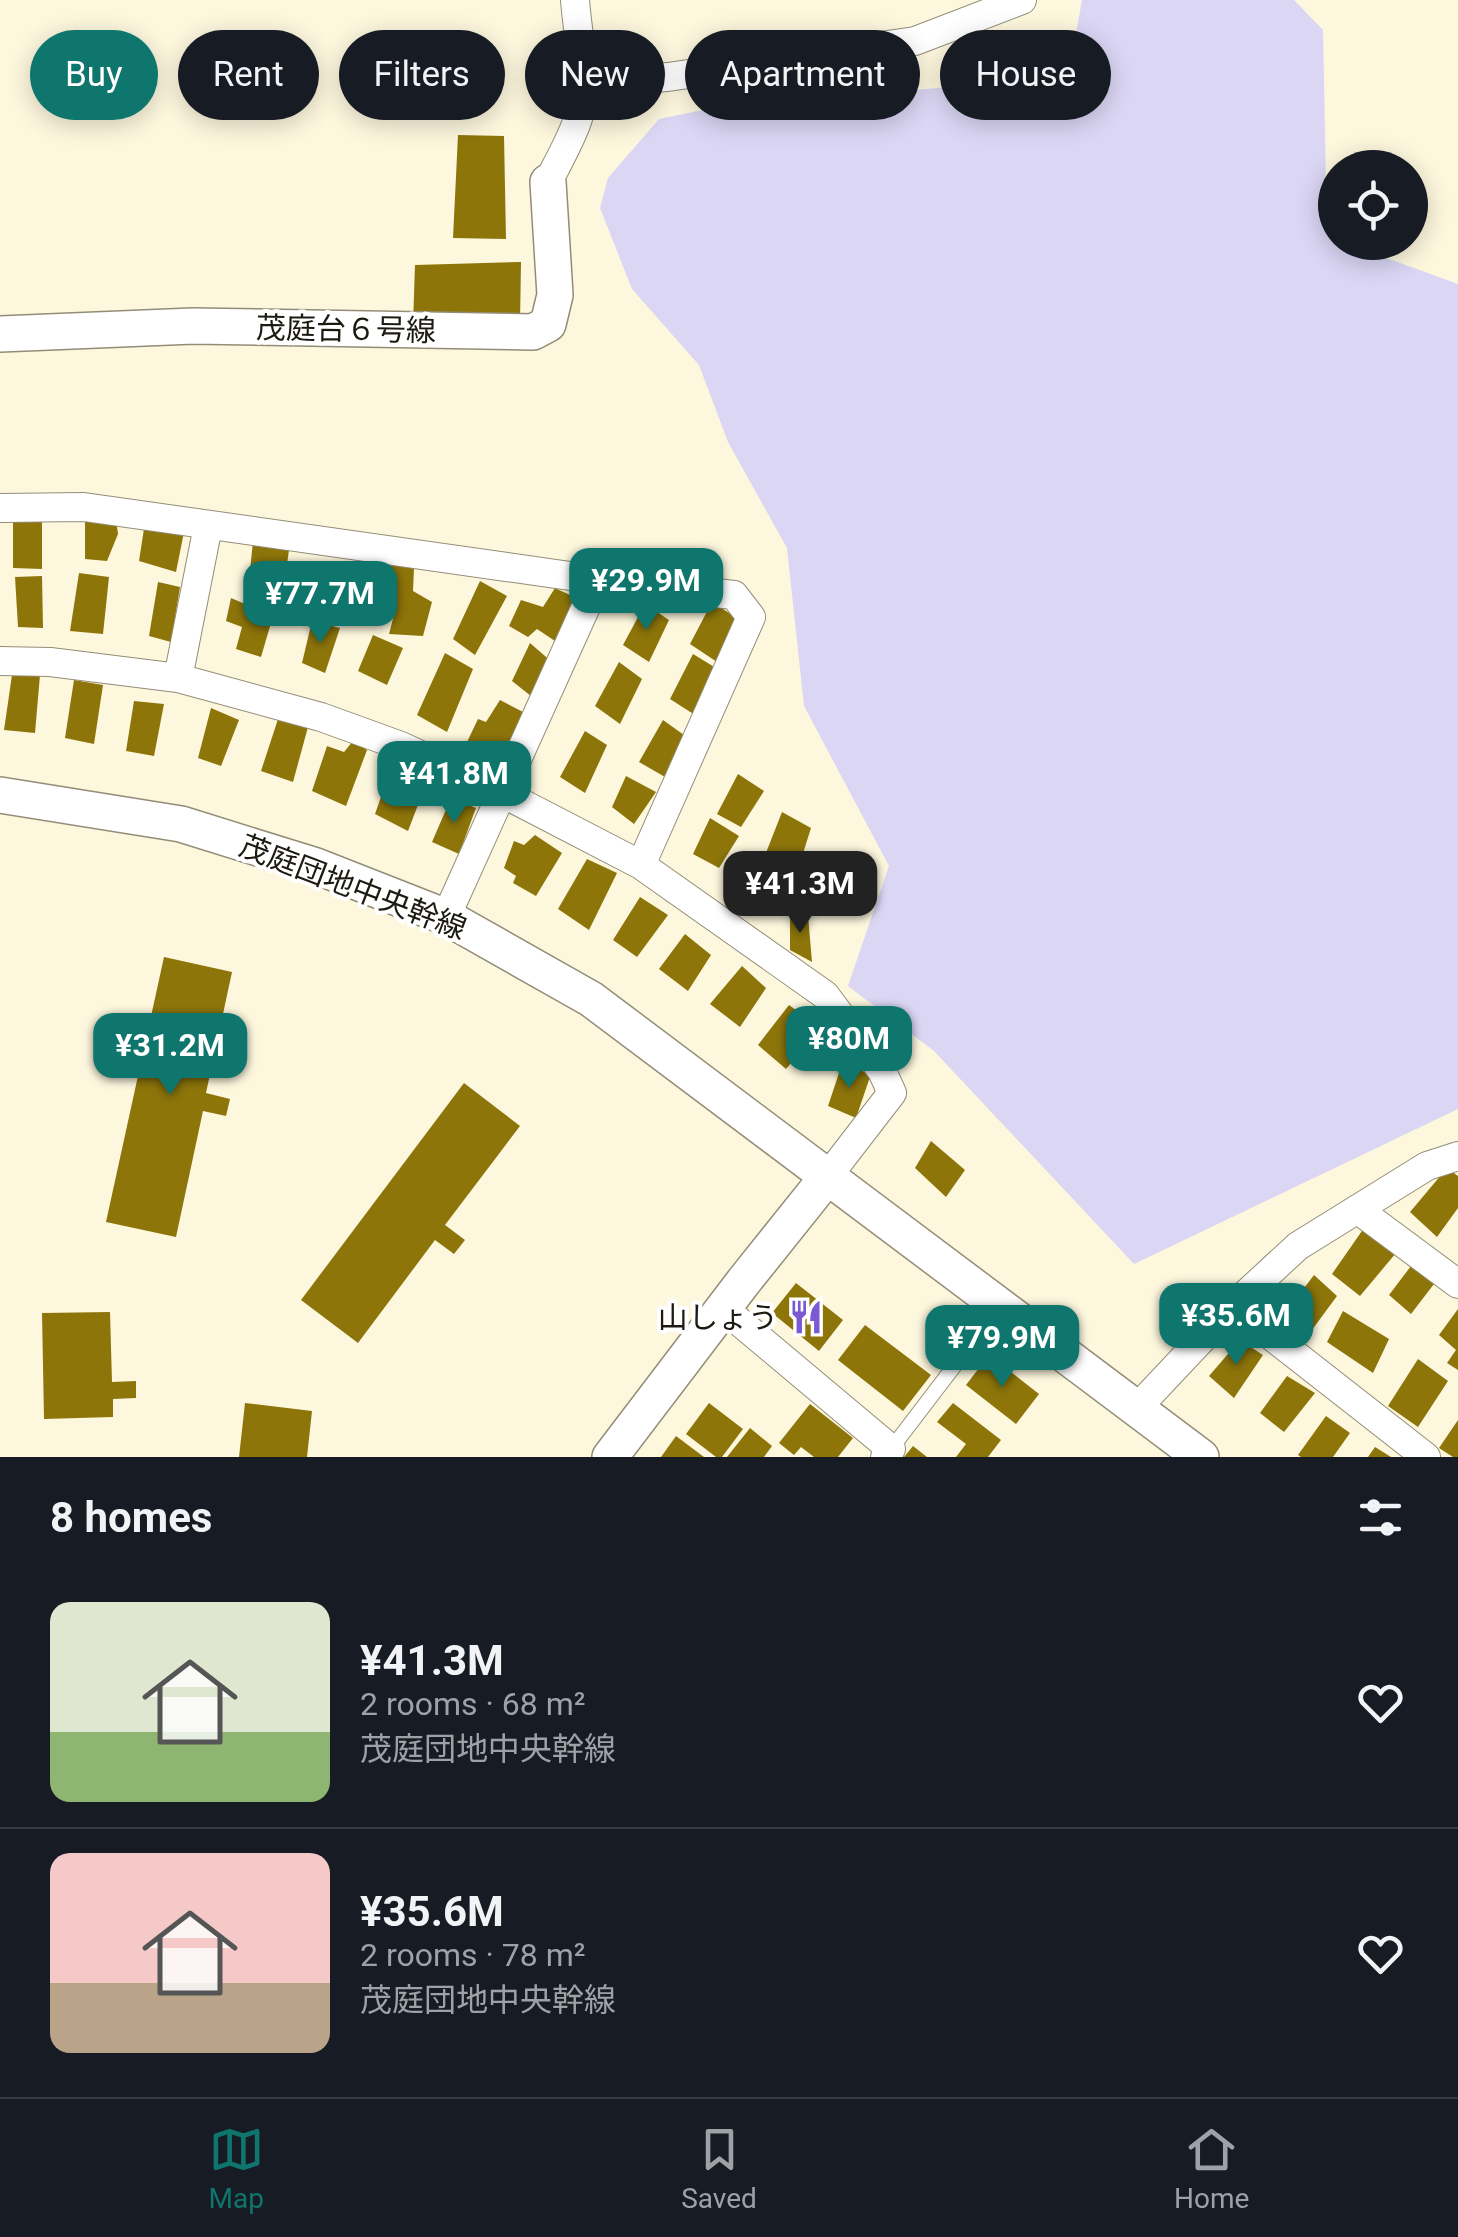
<!DOCTYPE html>
<meta charset="utf-8">
<style>
:root{--surface:#171b24;--page:#20242c;--text:#f1f3f6;--muted:#9ea1a6;--line:#363941;--accent:#0f766e}
body{margin:0;font-family:Roboto,"Noto Sans JP",sans-serif;background:var(--page);color:var(--text);height:100vh;display:flex;flex-direction:column;font-size:38px;white-space:nowrap}
*{box-sizing:border-box;margin:0}
p{font-size:32px;color:var(--muted)}
.icon{flex:none;width:55px;height:55px;fill:none;stroke:currentColor;stroke-width:2;stroke-linecap:round;stroke-linejoin:round}
.map{position:relative;height:1457px;overflow:hidden}
.details{display:flex;flex-direction:column;background:var(--surface);flex:1}
.details>*{flex:none}
.banner{position:absolute;left:30px;top:30px;width:1400px;height:90px;display:flex;gap:20px}
.buttons{position:absolute;left:1318px;top:150px;display:grid;gap:20px}
.buttons a{display:grid;place-items:center;width:110px;height:110px;border-radius:50%;background:var(--surface);box-shadow:0 5px 25px #0003;font-size:50px}
.price{position:absolute;translate:-50% -85px;padding:0 22px;border-radius:20px;background:var(--accent);color:#fff;font-size:32px;line-height:65px;filter:drop-shadow(0 2px 5px #0008)}
.price::after{content:'';position:absolute;left:50%;top:60px;width:30px;height:22px;margin-left:-15px;background:inherit;clip-path:polygon(0 0,100% 0,50% 100%)}
.price.active{background:#222;color:#fff}
ul{padding:0;list-style:none}
li{display:flex;align-items:center;gap:30px;height:250px;padding:0 50px}
li+li{border-top:2px solid var(--line)}
li span{display:grid;place-items:center;flex:none;width:280px;height:200px;border-radius:20px;color:#555}
li>.icon{margin-inline-start:auto}
span .icon{width:120px;height:120px;fill:#fffc;stroke-width:1}
li b{font-size:42px}
h2{display:flex;justify-content:space-between;align-items:center;height:120px;padding:0 50px;font-size:42px}
.tag{padding:0 35px;border-radius:45px;background:var(--surface);box-shadow:0 5px 25px #0003;font-size:35px;line-height:90px}
.tag.active{background:var(--accent);color:#fff}
.tab-bar{display:flex;justify-content:space-around;align-items:center;height:140px;border-top:2px solid var(--line);background:var(--surface);font-size:28px;color:var(--muted)}
.tab-bar a{display:grid;justify-items:center;gap:5px}
.tab-bar .active{color:var(--accent)}
.map>svg:first-child{display:block}
.green{fill:#dad6f4}
.building{fill:#8d750a}
.lines{fill:none;stroke-linecap:round;stroke-linejoin:round}
.service-casing{stroke:#938d77;stroke-width:16}
.minor-casing{stroke:#938d77;stroke-width:30}
.tertiary-casing{stroke:#938d77;stroke-width:38}
.service{stroke:#fff;stroke-width:14}
.minor{stroke:#fff;stroke-width:28}
.tertiary{stroke:#fff;stroke-width:35}
.labels{text-anchor:middle;dominant-baseline:central;stroke-width:8;stroke-linejoin:round;paint-order:stroke}
.street-label{font-size:30px;fill:#1c1a11;stroke:#fff}
.poi-label{font-size:30px;fill:#1c1a11;stroke:#fff;text-anchor:end}
</style>
<div class="map">
<svg width="1458" height="1457" viewBox="0 0 1458 1457">
<rect width="100%" height="100%" fill="#fdf7de"/>
<path class="green" d="M1082 0H1294L1323 30 1327 236 1335 239V242L1345 243 1458 284V1109L1134 1264 934 1051 848 986 889 866 804 706 787 548 728 442 699 365 632 289 600 208 608 178 659 119 722 106 1068 77Z"/>
<path class="building" d="M458 135 504 136 506 239 453 238Z
M521 262 520 323 413 324 415 265Z
M13 517H42V569L13 568Z
M85 518 116 519 118 534 107 561 85 559Z
M145 522 184 532 176 572 139 561Z
M253 541 289 550 281 607 247 600Z
M394 559 414 568 413 591 432 602 423 636 389 634 395 611 373 579Z
M79 573 109 577 103 634 70 631Z
M42 576 43 628 18 627 15 577Z
M480 581 507 596 475 655 453 639Z
M158 582 180 587 171 642 149 636Z
M555 588 583 601 561 645 537 629 528 637 509 626 521 600 543 607Z
M231 598 273 616 261 657 236 649 242 627 226 621Z
M712 602 740 620 720 664 690 644Z
M645 604 669 620 649 662 623 645Z
M312 621 340 628 325 673 302 663Z
M373 635 403 648 387 685 358 671Z
M530 643 553 663 536 700 512 681Z
M445 653 473 669 447 732 417 715Z
M693 654 716 668 695 715 670 699Z
M619 662 642 679 620 724 595 706Z
M12 675H40L35 733 4 730Z
M74 680 103 685 94 744 65 738Z
M500 700 525 713 500 762 467 742 478 719 486 722Z
M134 701 164 704 154 756 126 751Z
M211 708 239 720 221 766 198 758Z
M279 716 308 727 293 782 261 771Z
M663 720 684 735 665 777 639 762Z
M585 731 607 745 585 793 560 777Z
M353 741 367 750 346 806 312 791 327 746 344 752Z
M394 760 428 779 408 831 375 814Z
M738 774 764 791 741 827 717 814Z
M626 776 656 792 634 824 612 807Z
M451 798 476 808 459 854 432 842Z
M782 812 811 828 789 898 755 881Z
M710 818 739 836 719 868 693 854Z
M535 835 562 853 536 896 513 883 516 876 504 868 514 841 524 845Z
M587 859 617 873 589 930 558 909Z
M640 897 668 915 637 957 613 940Z
M790 914 808 915 812 962 790 950Z
M685 934 711 955 688 991 659 969Z
M164 957 232 972 206 1093 230 1099 226 1116 203 1111 176 1237 106 1222Z
M742 966 766 988 740 1027 710 1004Z
M789 1005 821 1028 786 1069 758 1045Z
M842 1064 871 1074 856 1118 828 1106Z
M464 1083 520 1126 445 1225 465 1240 454 1254 435 1240 358 1343 301 1300Z
M931 1141 965 1170 946 1197 915 1168Z
M1447 1168 1458 1176V1208L1437 1237 1410 1212Z
M1364 1228 1396 1253 1360 1296 1332 1274Z
M1414 1262 1437 1280 1411 1314 1389 1295Z
M1314 1275 1337 1296 1306 1338 1282 1317Z
M796 1283 843 1320 819 1351 772 1313Z
M1458 1309V1370L1447 1363 1456 1350 1439 1335Z
M1343 1311 1389 1339 1373 1373 1327 1342Z
M110 1312 112 1382 136 1381V1398L113 1399V1417L44 1419 42 1313Z
M865 1325 931 1375 903 1411 838 1360Z
M1240 1340 1263 1355 1234 1398 1209 1376Z
M989 1355 1039 1394 1016 1424 966 1385Z
M1418 1359 1448 1381 1418 1427 1388 1406Z
M1287 1376 1315 1393 1284 1432 1260 1413Z
M245 1403 312 1411 307 1457H239Z
M709 1403 743 1429 722 1457H716L686 1434Z
M953 1403 1001 1440 988 1457H956L966 1444 937 1422Z
M810 1404 853 1438 838 1457H814L801 1447 794 1455 779 1443Z
M1326 1416 1350 1433 1333 1457H1301L1298 1455Z
M1458 1420V1457H1453L1439 1448Z
M750 1428 772 1446 764 1457H727Z
M676 1436 704 1457H661Z
M913 1446 927 1457H904Z
M1375 1447 1391 1457H1368Z"/>
<g class="lines">
<g class="service-casing">
<path id="service" d="M891 1449 975 1339"/>
</g>
<g class="minor-casing">
<path id="minor" d="M585 82 668 77 915 41 1022 0
M548 182C563 152 587 114 584 79 582 52 577 27 575 0
M0 508 84 507 598 580 734 595 751 617 641 865
M0 661 50 662 178 678 321 717 401 746 504 794 641 865 825 995 882 1071 892 1093 828 1176
M178 678 208 526
M446 917 598 580
M1357 1209 1458 1284
M1233 1306 1426 1457
M723 1308 891 1449 885 1457
M1136 1409 1233 1306 1298 1246 1427 1166 1458 1156"/>
</g>
<g class="tertiary-casing">
<path id="tertiary" d="M0 334 193 326 533 332 548 324 555 295 548 182
M0 795 181 824 316 866 446 917 591 999 1201 1457
M610 1457 744 1281 828 1176"/>
</g>
<use href="#service" class="service"/>
<use href="#minor" class="minor"/>
<use href="#tertiary" class="tertiary"/>
</g>
<defs>
<g id="restaurant-bare" transform="scale(2.7)"><path d="M-5-6h1v4h1v-4h1v4h1v-4h1v5L-1.5 .5V6h-2V.5L-5-1ZM5-6V6H3V1.5H1.5Q1.5-4 5-6Z" fill="#7a59d3" stroke="#fff" stroke-width="2.5" paint-order="stroke"/></g>
</defs>
<g fill-rule="evenodd">
<use href="#restaurant-bare" x="806" y="1317"/>
</g>
<g class="labels">
<g class="street-label">
<text transform="translate(346 329) rotate(1)">茂庭台６号線</text>
<text transform="translate(353 887) rotate(21)">茂庭団地中央幹線</text>
</g>
<g class="poi-label">
<text x="778" y="1317">山しょう</text>
</g>
</g>
</svg>
<div class="buttons">
<a><svg class="icon" aria-label="locate" viewBox="0 0 24 24"><circle cx="12" cy="12" r="6"/><path d="M12 2v4M12 18v4M2 12h4M18 12h4"/></svg></a>
</div>
<b class="price" style="left:646px;top:633px">¥29.9M</b>
<b class="price" style="left:320px;top:646px">¥77.7M</b>
<b class="price" style="left:454px;top:826px">¥41.8M</b>
<b class="price active" style="left:800px;top:936px">¥41.3M</b>
<b class="price" style="left:849px;top:1091px">¥80M</b>
<b class="price" style="left:170px;top:1098px">¥31.2M</b>
<b class="price" style="left:1236px;top:1368px">¥35.6M</b>
<b class="price" style="left:1002px;top:1390px">¥79.9M</b>
<div class="banner">
<a class="tag active">Buy</a>
<a class="tag">Rent</a>
<a class="tag">Filters</a>
<a class="tag">New</a>
<a class="tag">Apartment</a>
<a class="tag">House</a>
</div>
</div>
<section class="details">
<h2>8 homes<svg class="icon" aria-label="filters" viewBox="0 0 24 24"><path d="M4 7h16M4 17h16"/><circle cx="9" cy="7" r="2"/><circle cx="15" cy="17" r="2"/></svg></h2>
<ul>
<li><span style="background:linear-gradient(#dfe7d0 65%,#8fb573 0)"><svg class="icon" aria-label="home" viewBox="0 0 24 24"><path d="M3 11l9-7 9 7M6 9v11h12V9"/></svg></span><div><b>¥41.3M</b><p>2 rooms · 68 m²</p><p>茂庭団地中央幹線</p></div><svg class="icon" aria-label="heart" viewBox="0 0 24 24"><path d="M12 20l-8-8c-3-5 5-10 8-4 3-6 11-1 8 4z"/></svg></li>
<li><span style="background:linear-gradient(#f6c9c9 65%,#b9a48a 0)"><svg class="icon" aria-label="home" viewBox="0 0 24 24"><path d="M3 11l9-7 9 7M6 9v11h12V9"/></svg></span><div><b>¥35.6M</b><p>2 rooms · 78 m²</p><p>茂庭団地中央幹線</p></div><svg class="icon" aria-label="heart" viewBox="0 0 24 24"><path d="M12 20l-8-8c-3-5 5-10 8-4 3-6 11-1 8 4z"/></svg></li>
</ul>
</section>
<nav class="tab-bar">
<a class="active"><svg class="icon" aria-label="map" viewBox="0 0 24 24"><path d="M3 6l6-2 6 2 6-2v14l-6 2-6-2-6 2zM9 4v14M15 6v14"/></svg>Map</a>
<a><svg class="icon" aria-label="saved" viewBox="0 0 24 24"><path d="M7 4h10v16l-5-4-5 4z"/></svg>Saved</a>
<a><svg class="icon" aria-label="home" viewBox="0 0 24 24"><path d="M3 11l9-7 9 7M6 9v11h12V9"/></svg>Home</a>
</nav>
